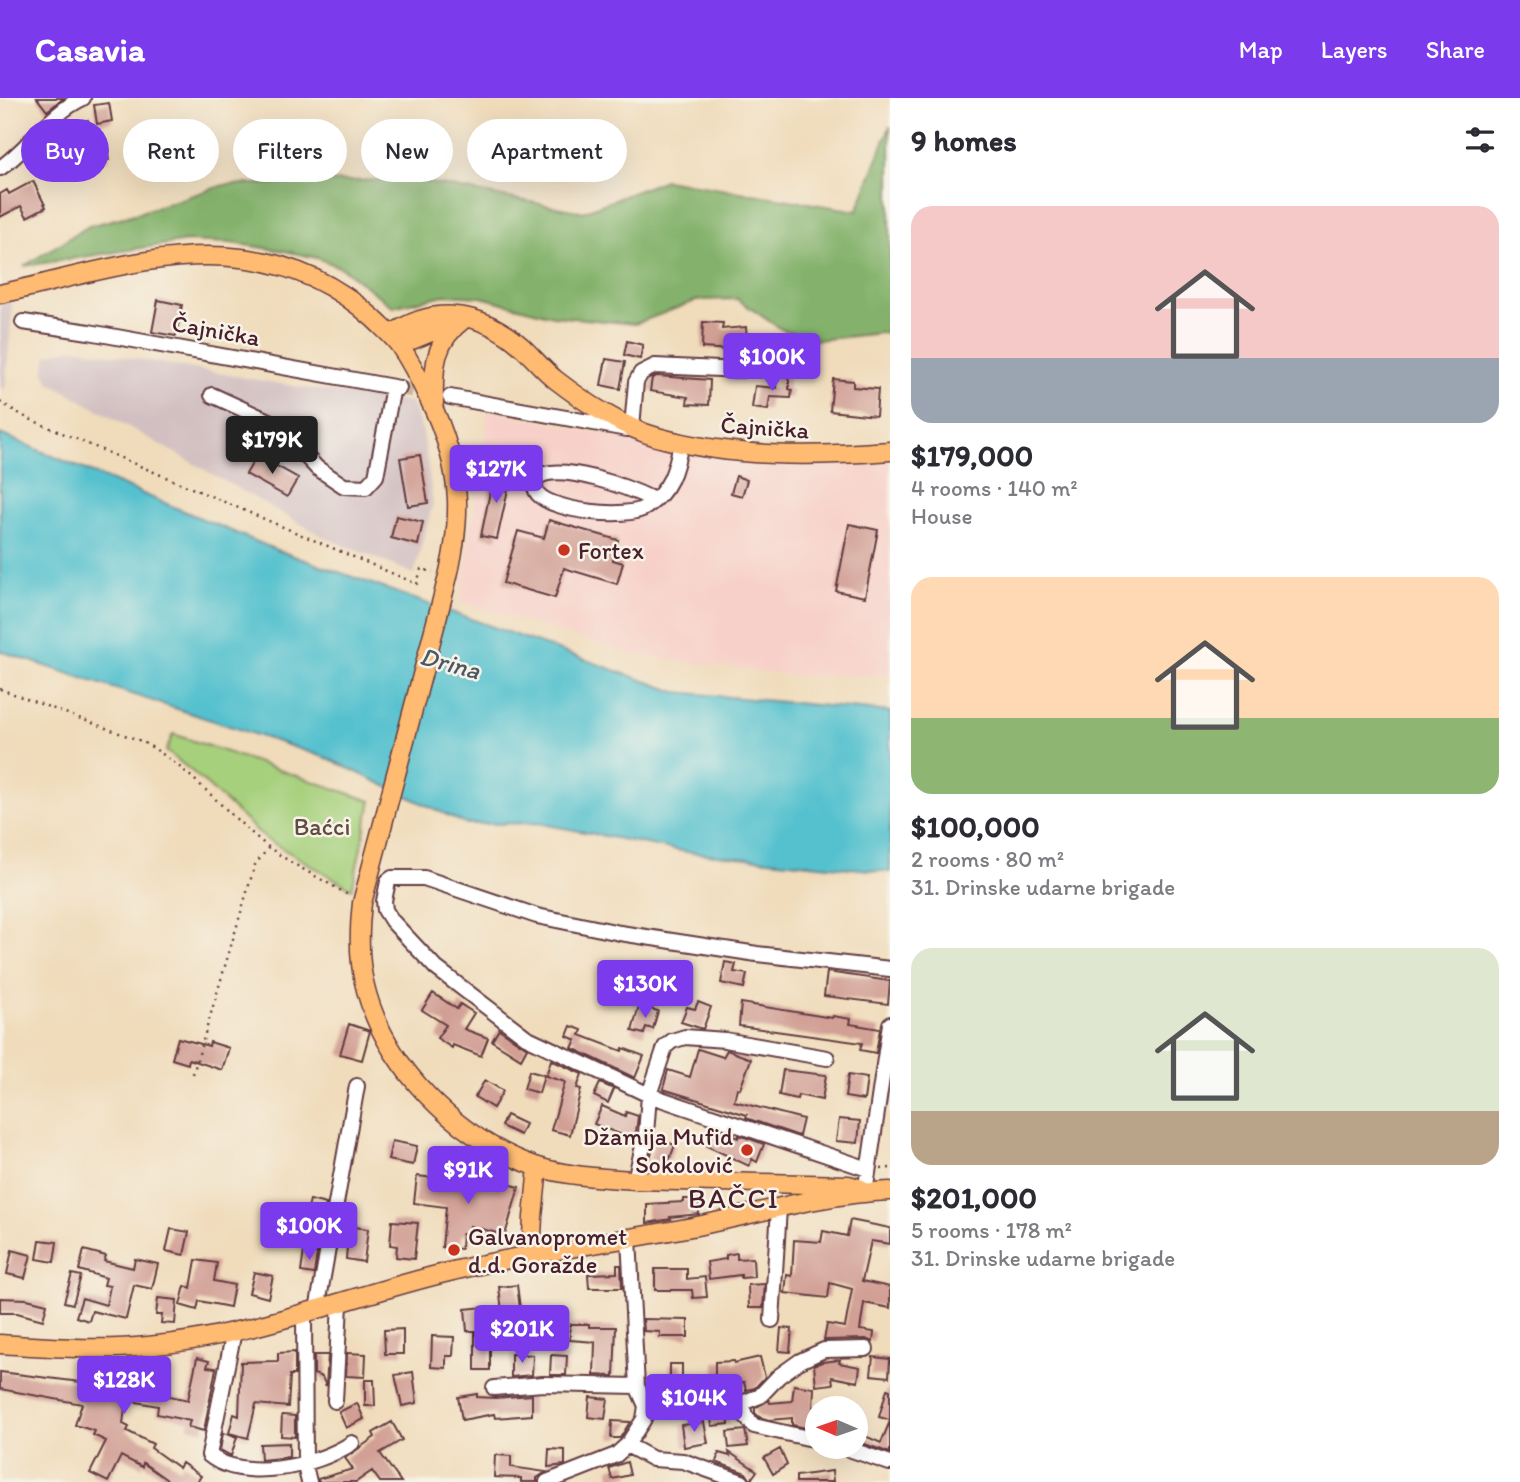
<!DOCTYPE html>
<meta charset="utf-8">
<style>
:root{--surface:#fff;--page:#f7f7f7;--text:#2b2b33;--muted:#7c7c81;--accent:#7c3aed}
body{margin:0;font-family:Itim,sans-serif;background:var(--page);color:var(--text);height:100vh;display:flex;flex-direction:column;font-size:26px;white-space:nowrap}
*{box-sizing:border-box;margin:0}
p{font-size:23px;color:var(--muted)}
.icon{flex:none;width:38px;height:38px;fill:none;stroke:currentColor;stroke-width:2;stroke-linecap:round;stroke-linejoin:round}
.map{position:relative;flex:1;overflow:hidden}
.panel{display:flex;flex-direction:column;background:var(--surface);width:630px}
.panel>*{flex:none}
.guide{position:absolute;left:21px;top:21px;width:665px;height:63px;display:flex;gap:14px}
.needle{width:46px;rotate:272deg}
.tools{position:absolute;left:805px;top:1298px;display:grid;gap:14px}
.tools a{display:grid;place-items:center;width:63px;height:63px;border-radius:50%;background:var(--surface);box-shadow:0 7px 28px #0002;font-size:35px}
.price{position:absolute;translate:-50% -60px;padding:0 16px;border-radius:7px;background:var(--accent);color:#fff;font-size:23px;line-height:46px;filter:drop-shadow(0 2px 4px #0008)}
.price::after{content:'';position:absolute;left:50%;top:42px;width:21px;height:16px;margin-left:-10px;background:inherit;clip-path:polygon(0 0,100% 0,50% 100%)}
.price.current{background:#222;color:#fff}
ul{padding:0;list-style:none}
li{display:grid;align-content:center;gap:14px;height:371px;padding:0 21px}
li span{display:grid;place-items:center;height:217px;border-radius:21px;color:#555}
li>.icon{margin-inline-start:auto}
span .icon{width:126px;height:126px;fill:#fffc;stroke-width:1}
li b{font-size:30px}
h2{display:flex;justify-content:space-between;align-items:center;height:84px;padding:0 21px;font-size:30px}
.pill{padding:0 24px;border-radius:32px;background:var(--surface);box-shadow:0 7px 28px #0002;font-size:24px;line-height:63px}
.pill.current{background:var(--accent);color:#fff}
header{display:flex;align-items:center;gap:42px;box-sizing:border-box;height:98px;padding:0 35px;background:var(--accent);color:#fff}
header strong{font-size:33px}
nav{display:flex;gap:38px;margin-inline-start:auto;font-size:24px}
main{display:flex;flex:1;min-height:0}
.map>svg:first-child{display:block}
.built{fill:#f7d1c9}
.industrial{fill:#d2bfc1}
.green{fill:#a6d07c;stroke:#787854;stroke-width:2}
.forest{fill:#84b26c;stroke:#67684c;stroke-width:2}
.water{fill:#54c1ce;stroke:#4f707c;stroke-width:2}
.building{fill:#d19f94}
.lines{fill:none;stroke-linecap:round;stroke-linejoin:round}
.minor-tunnel{stroke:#cfb69e;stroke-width:14;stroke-dasharray:14 7;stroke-linecap:butt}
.minor-casing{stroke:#633b41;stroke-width:18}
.major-casing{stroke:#633b41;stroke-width:21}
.path{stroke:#633b41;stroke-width:2.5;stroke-dasharray:2 5;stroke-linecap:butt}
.minor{stroke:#fff;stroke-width:14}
.major{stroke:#febb71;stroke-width:18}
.poi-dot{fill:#c8321e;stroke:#f7f3e8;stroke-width:2.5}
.labels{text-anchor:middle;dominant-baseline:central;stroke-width:5;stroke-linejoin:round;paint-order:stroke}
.street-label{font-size:24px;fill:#4a1f2b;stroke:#f7f3e8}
.poi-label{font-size:24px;fill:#4a1f2b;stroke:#f7f3e8;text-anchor:start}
.park-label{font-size:24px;fill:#614b3f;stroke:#f7f3e8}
.water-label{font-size:26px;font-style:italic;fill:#4e5864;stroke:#f7f3e8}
.quarter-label{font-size:28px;letter-spacing:2px;fill:#4a1f2b;stroke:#f7f3e8}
</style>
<header>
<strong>Casavia</strong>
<nav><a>Map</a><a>Layers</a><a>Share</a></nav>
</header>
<main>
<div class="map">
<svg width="890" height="1384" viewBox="0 0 890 1384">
<rect width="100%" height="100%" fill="#f7f3e8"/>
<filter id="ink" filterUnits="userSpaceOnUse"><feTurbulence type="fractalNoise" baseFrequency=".0143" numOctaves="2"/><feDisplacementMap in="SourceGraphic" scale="14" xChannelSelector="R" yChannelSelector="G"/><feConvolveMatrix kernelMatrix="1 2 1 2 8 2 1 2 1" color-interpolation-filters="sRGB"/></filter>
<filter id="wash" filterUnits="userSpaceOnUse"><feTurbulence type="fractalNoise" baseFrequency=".00686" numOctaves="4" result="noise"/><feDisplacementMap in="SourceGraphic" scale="28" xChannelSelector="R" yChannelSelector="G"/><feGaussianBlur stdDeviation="1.57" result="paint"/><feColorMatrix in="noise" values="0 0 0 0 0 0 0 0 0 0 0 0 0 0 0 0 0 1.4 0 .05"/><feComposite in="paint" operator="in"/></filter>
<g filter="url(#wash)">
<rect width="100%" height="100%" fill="#f0dcbb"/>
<path class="built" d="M488 312 693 355 807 367 890 363V577L793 578 631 556 460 503Z"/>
<path class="industrial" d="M11 198 12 217 5 291 0 290V200Z
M74 250 304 290 411 304 423 334 433 405 414 476 324 439 49 284 44 274 47 257Z"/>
<path class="green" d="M173 636 371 703 352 791 266 741 194 675 166 653Z"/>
<path class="forest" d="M890 28V234L817 242 781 231 737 201 698 202 635 226 553 218 481 199 444 197 393 209 342 170 317 160 285 153 231 145 187 143 24 168 89 128 135 116 224 87 410 81 583 114 665 82 857 113Z"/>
<path class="water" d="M0 336 274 451 676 594 890 614V774L687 754 538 725 466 726 327 660 0 553Z"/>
<g id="blocks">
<path class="building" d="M37 0H64L47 13Z
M109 5 112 23 97 26 94 7Z
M88 22 92 43 72 47 68 26Z
M55 48 62 65 37 75 30 59Z
M106 48 109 62 91 66 89 51Z
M33 83 46 109 27 119 21 108 0 119V96L7 92 9 96Z
M158 202 182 207 176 238 152 234Z
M703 224 723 225 722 231 746 229 748 252 745 255 731 256V252L702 250Z
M627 243 643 247 640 261 624 257Z
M798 252 813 253 812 278H797Z
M606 261 625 264 620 291 601 287Z
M776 277 789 278V291L792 292 791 300 770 299 768 312 752 310 755 288 776 290Z
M657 278 710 282 709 307 687 306 688 299 650 293 652 280Z
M833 281 853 283V289L878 291 876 318 830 313Z
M257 357 298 380 287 399 246 376Z
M420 357 428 405 408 408 400 360Z
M494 374 511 378 497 441 481 438Z
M736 378 747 382 742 398 731 395Z
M396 418 423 424 418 447 391 440Z
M549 422 618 442 613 462 623 465 617 486 564 470 555 500 503 485 518 433 544 440Z
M849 426 878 432 865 499 836 493Z
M725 864 736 866 734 874 747 876 744 890 721 885Z
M827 874 890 883 888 906 824 898Z
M433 895 457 911 460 906 474 915 464 931 488 940 481 958 453 947 452 950 437 940 446 927 422 912Z
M698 904 711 909 703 931 681 924 687 909 695 911Z
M741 905 832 920 833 918 851 921 850 926 880 931 876 955 860 952 862 945 739 928Z
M639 908 658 913 653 931 646 929 644 936 632 933Z
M349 926 370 933 362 962 340 956Z
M571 928 582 932 580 937 622 953 623 950 644 958 635 980 572 950 576 942 567 938Z
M499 931 527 950 521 961 492 943Z
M178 940 209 948 210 944 229 950 222 972 189 961 188 966 172 961Z
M698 951 723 959 727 952 751 961 740 991 737 990 734 1003 803 1021 799 1038 746 1020 747 1017 663 991 668 972 690 979Z
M551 962 582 976 577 990 581 991 570 1037 551 1032 565 984 546 978Z
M783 972 826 977 822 1002 798 997 797 1001 779 997Z
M529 973 544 977 539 995 524 991Z
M848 977 867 980 864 1002 845 999Z
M485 982 503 993 493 1010 475 999Z
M600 985 614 991 608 1005 594 998Z
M602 1008 625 1018 626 1014 638 1018 635 1042 594 1026Z
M506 1017 525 1026 520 1037 501 1028Z
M839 1021 860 1023 858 1045 836 1043Z
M714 1030 738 1040 739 1037 764 1046 757 1064 752 1061 749 1068 707 1048Z
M655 1040 675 1047 667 1068 650 1061Z
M392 1043 417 1048 413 1067 388 1062Z
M417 1078 451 1082 452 1080 493 1089 495 1082 519 1089 505 1137 470 1128 469 1137 462 1136 461 1151 442 1149 446 1109 414 1105Z
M684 1101H698L699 1116 670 1119 671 1121 647 1125V1106L684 1104Z
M310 1102 326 1106 322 1127 305 1124Z
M850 1122 890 1130V1146L871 1143 862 1183 890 1189V1210L864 1205 860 1232 874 1234 873 1244 866 1241 824 1242 827 1226 845 1229 852 1191 830 1185 828 1200 785 1195 787 1177 792 1178 794 1142 821 1144 823 1133 847 1138Z
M392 1123 418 1125 414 1161 396 1159 397 1148 390 1147Z
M355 1129 368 1131 364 1164 346 1161 348 1137 354 1138Z
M171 1131 189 1134 184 1157 166 1153Z
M40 1142 57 1144 54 1164 37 1161Z
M12 1152 31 1157 25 1180 7 1176Z
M84 1152 106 1158 104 1163 133 1170 135 1161 158 1166 152 1191 134 1187 126 1221 92 1213 89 1223 76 1219 82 1200 106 1207 110 1188 104 1187 106 1180 79 1172Z
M304 1153 317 1155 314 1176 301 1174Z
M737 1155V1161L753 1160 754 1179 741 1180V1177L709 1181 707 1164 726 1161V1157Z
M196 1162 217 1165 214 1183 234 1187 230 1209 199 1203 197 1212 180 1207 185 1188 191 1190Z
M617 1167H621L622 1190H589L588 1176 617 1175Z
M655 1171H687V1181L705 1179 707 1199 693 1200 692 1192H655Z
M254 1174 273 1178 268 1200 249 1195Z
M72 1176 81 1178 73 1206 64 1204Z
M765 1186 763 1210H749L748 1187Z
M517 1187 520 1210 502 1213 499 1189Z
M0 1200 27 1201 47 1206 43 1222 17 1215H0Z
M158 1200 177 1202 175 1226 161 1225 162 1217H156Z
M485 1209 490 1242V1272H475V1233H467L465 1211Z
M523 1213 542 1214 540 1239 521 1237Z
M643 1221 688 1222V1239H660V1234L644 1233Z
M570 1226H589V1229H616L614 1278 594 1277 595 1244 570 1242Z
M781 1230 792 1231 790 1254 779 1253Z
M403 1231V1256H385L384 1232Z
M432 1238 454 1239 453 1258H446V1270L431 1269Z
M295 1254V1277H290L288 1309 256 1306 248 1340 229 1335 234 1316 239 1318 241 1264 278 1263V1255Z
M347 1255 366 1256 365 1279 346 1278Z
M511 1256 533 1257 532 1277 511 1279Z
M314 1257H328L326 1288 322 1279 314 1276Z
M551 1257 567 1258 566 1277H550Z
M760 1259 765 1279 755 1290 746 1292 744 1284 725 1285V1293L690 1295 687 1283 715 1277V1264L734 1263V1265Z
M873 1259 890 1261 889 1279 871 1277Z
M197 1260 209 1263 207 1269 216 1270 204 1333 188 1329 190 1323 157 1316 158 1308 126 1302 123 1326 129 1329 127 1333 153 1346 151 1350 179 1370 182 1365 201 1378 197 1384H170L143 1365 142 1369 121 1358 108 1384 90 1375 106 1343 93 1337 95 1333 75 1327 82 1306 0 1291V1274L80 1284 81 1279 100 1282 99 1288 134 1293 137 1281 153 1285 151 1294 188 1302Z
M840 1262 839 1265 860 1269 858 1284 832 1279 833 1286 816 1288 814 1267 822 1264Z
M670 1266H682V1280H670Z
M413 1274 417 1305 402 1308 395 1277Z
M365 1282H374L375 1308H365Z
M667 1283 668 1295 652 1298 647 1285Z
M794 1287 814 1290 812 1331 792 1327V1320L769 1322 759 1319 755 1315V1310L769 1302 770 1305 792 1303Z
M887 1291 890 1292V1322L879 1319Z
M477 1296V1299L495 1300 532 1297V1317L495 1320 494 1316 462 1322 458 1299Z
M590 1299 608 1301 605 1321 588 1319Z
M357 1305 364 1321 346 1330 339 1314Z
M710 1312 728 1313 729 1326 712 1328Z
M282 1317 295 1318V1339L281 1338Z
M612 1323 630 1324 620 1340H611Z
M890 1323V1355L856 1343V1334L881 1345Z
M392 1324 402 1342 380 1355 401 1384H380L372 1373 356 1384H318V1381L353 1371 345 1360 375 1339 373 1335Z
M704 1324 708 1345 684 1349 681 1327Z
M745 1332 748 1348 729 1350 727 1334Z
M223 1335 237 1339 231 1358 220 1352Z
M289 1345V1359L261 1362 260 1346Z
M549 1351 565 1352V1367L548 1369Z
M780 1351 787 1367 773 1376 764 1360Z
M729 1354 757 1373 752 1380V1384L746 1375 716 1364 719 1355 730 1358Z
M495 1357 511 1358V1369L546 1374 537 1380V1384H521V1380L494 1379Z
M627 1364 630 1377 612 1381 609 1370Z
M832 1373 833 1384H796V1378Z"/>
</g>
</g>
<g filter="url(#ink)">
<use href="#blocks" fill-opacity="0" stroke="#633b41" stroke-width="2"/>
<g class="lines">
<path class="minor-tunnel" d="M399 290 450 299"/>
<g class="minor-casing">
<path id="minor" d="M0 70C28 51 52 14 83 0
M23 224 89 234 399 290
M212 297 275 326 317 370 344 388 366 389 376 378 393 289
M450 299 627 331
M632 329 636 284 641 275 655 268 741 272 749 269 754 259
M654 402C630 390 559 363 536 380 535 387 534 391 538 396 552 413 628 422 646 409 671 392 676 372 681 344
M868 1071 649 997 526 939 436 870 392 823 385 812 384 803 388 783 392 780H424L537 818 620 835 757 856 890 871
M635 1082 646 1036 649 997 665 949 672 943 685 939 725 942 827 960
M865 1095 890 926
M317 1212 357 988
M304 1216 305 1368 309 1384
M772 1222 779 1110
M234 1233 209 1357C242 1384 316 1369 352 1345
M494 1290 543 1286 637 1288
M335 1303 340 1206
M742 1305 745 1318 754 1328 817 1342
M646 1308 715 1302 742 1305 760 1298 779 1278 800 1263 824 1252 866 1251
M627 1347 653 1361 683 1363 742 1384
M843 1349 890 1365
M547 1384 616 1357 627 1347 644 1321 646 1308 637 1288 629 1141"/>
</g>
<g class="major-casing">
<path id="major" d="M0 196C76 179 163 150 241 160 293 166 336 186 374 221 383 230 393 238 400 248 411 264 420 282 428 299 444 331 455 365 457 401 458 432 453 460 445 490L362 805C359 832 358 858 364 884 383 968 456 1040 535 1068 564 1078 604 1080 635 1082L849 1087 859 1090 865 1095
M391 237C435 206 482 214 521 248 533 259 543 272 556 282 583 303 624 330 657 339 733 360 813 359 890 353
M391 237 412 242 458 223
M434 305C433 269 434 243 464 221
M531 1156 533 1119 538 1069
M0 1246C50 1249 99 1253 148 1248 255 1238 354 1196 457 1172 538 1153 621 1143 702 1127 761 1114 830 1095 890 1093"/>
</g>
<path class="path" d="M0 304 27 320 417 486 421 471 433 474
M0 591 141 643C188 668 220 709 261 743 286 764 319 779 348 797
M193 976 255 767 269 749
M881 1071 890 1070"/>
<use href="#minor" class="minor"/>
<use href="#major" class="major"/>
</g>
</g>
<g class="poi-dot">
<circle cx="564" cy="452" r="7"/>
<circle cx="747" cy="1052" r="7"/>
<circle cx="454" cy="1152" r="7"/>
</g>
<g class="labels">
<g class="street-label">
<text transform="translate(216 232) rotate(10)">Čajnička</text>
<text transform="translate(765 329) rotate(4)">Čajnička</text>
</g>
<g class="poi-label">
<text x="578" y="452">Fortex</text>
<text x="733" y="1038" text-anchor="end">Džamija Mufid<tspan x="733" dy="28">Sokolović</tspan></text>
<text x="468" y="1138">Galvanopromet<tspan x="468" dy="28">d.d. Goražde</tspan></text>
</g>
<g class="park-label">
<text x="322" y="728">Baćci</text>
</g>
<g class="water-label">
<text transform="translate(450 565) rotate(15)">Drina</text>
</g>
<g class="quarter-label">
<text x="734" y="1100">BAČCI</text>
</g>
</g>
</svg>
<div class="tools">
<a><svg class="needle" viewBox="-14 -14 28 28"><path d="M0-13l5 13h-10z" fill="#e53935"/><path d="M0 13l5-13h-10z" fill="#7c7c81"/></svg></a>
</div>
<b class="price" style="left:772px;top:295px">$100K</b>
<b class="price current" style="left:272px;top:378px">$179K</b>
<b class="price" style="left:496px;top:407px">$127K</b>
<b class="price" style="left:645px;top:922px">$130K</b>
<b class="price" style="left:468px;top:1108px">$91K</b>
<b class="price" style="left:309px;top:1164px">$100K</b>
<b class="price" style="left:522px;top:1267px">$201K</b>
<b class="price" style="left:124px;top:1318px">$128K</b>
<b class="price" style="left:694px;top:1336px">$104K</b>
<div class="guide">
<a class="pill current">Buy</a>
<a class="pill">Rent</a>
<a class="pill">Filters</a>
<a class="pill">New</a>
<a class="pill">Apartment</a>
</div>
</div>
<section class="panel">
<h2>9 homes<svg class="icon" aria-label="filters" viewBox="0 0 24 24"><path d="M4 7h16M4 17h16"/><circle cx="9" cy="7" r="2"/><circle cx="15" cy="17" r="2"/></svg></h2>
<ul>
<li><span style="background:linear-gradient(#f6c9c9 70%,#9aa5b1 0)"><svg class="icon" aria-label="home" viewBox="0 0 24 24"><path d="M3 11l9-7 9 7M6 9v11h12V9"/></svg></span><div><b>$179,000</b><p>4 rooms · 140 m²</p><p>House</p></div></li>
<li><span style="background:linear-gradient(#ffd9b3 65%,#8fb573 0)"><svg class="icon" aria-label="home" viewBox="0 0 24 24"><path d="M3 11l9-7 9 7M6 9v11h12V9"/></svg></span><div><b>$100,000</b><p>2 rooms · 80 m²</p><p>31. Drinske udarne brigade</p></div></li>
<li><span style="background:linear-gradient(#dfe7d0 75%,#b9a48a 0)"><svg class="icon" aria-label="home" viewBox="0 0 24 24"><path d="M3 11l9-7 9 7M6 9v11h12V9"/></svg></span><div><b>$201,000</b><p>5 rooms · 178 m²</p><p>31. Drinske udarne brigade</p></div></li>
</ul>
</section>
</main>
